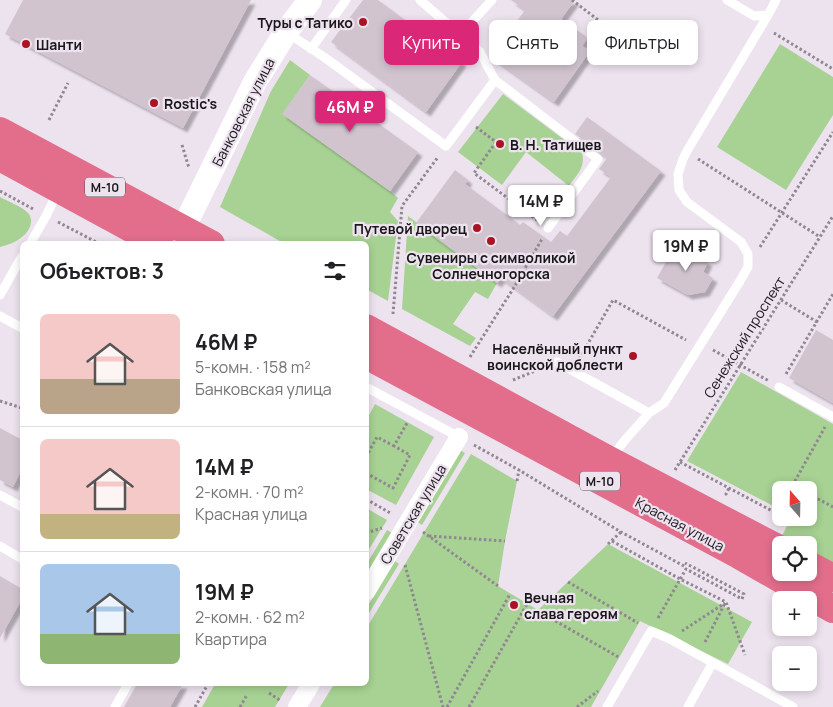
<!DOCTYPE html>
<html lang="ru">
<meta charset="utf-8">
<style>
:root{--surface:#fff;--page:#f2f2f2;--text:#202124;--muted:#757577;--line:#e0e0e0;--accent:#db2777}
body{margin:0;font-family:Manrope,sans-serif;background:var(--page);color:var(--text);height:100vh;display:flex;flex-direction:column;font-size:19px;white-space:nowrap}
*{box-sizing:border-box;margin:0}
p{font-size:16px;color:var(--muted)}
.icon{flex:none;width:28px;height:28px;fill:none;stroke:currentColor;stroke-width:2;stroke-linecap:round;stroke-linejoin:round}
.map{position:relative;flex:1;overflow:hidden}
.side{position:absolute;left:20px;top:241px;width:349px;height:445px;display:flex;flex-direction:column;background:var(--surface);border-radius:8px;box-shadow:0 2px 8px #0003}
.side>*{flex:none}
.guide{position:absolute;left:384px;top:20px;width:374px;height:45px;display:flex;gap:10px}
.needle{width:32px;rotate:340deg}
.controls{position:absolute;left:772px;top:481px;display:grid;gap:10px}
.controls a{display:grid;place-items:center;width:45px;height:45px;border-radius:8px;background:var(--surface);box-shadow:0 2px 8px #0003;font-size:25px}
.price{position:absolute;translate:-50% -42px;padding:0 11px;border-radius:5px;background:#fff;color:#222;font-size:16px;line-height:32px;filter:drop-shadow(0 1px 2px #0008)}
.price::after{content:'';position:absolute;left:50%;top:30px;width:15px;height:11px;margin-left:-8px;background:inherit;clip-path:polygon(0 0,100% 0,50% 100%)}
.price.on{background:var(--accent);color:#fff}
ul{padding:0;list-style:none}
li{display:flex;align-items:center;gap:15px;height:125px;padding:0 20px}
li+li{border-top:1px solid var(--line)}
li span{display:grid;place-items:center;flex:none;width:140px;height:100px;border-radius:8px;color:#555}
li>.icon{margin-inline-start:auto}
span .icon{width:60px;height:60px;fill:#fffc;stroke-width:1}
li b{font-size:21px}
h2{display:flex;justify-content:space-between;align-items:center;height:60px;padding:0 20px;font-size:21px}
.tag{padding:0 18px;border-radius:8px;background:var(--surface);box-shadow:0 2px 8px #0003;font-size:18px;line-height:45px}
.tag.on{background:var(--accent);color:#fff}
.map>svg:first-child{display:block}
.green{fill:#a7d293}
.building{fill:#d1c4cf;filter:url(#shadow)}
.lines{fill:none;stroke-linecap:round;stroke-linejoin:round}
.path{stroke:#8f8890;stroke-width:3;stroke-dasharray:2.5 2.5;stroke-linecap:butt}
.lane{stroke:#fff;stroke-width:9}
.street{stroke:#fff;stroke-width:18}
.secondary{stroke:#fff;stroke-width:24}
.highway{stroke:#e26e8c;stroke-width:28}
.poi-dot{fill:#a91323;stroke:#ede3ef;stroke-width:2}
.labels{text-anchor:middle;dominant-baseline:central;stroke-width:4.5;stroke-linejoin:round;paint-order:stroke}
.shield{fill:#ede3ef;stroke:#59545b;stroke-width:1}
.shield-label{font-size:12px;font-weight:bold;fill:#1a171b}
.poi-label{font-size:14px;font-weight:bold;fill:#1a171b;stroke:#ede3ef;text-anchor:start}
.street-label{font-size:14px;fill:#1a171b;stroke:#ede3ef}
</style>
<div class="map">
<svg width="833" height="707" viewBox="0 0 833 707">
<defs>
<filter id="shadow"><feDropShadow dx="4.5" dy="4.5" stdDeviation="1" flood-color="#0004"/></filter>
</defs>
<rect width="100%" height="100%" fill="#ede3ef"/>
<path class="green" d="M780 44 833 77V115L786 190 717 147Z
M290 60 310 75 283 114 390 191 398 198 390 212 398 221 388 301 366 289V244H285L220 207 271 91Z
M503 94 582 153C586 167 576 176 569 186L526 152 502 185 458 152Z
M0 197C7 201 23 207 28 213 35 220 29 232 22 237 16 242 8 245 0 247Z
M408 216 497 283 488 299 475 292 453 324 476 338 470 346 402 309Z
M741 372 833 424V563L809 550V545H799L782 536 791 518H809V490H781V510L687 461Z
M375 404 434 437 396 505 366 489V421Z
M460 450 465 453 422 525 417 522Z
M471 454 517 481 505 541 498 586 538 610 608 544 752 622 728 664 640 621 591 707H320L334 684H366V629Z
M366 508 387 520 366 554Z
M387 530 392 533 366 576V565Z
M395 561 399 564 366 618V609Z
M215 684H289L275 707H202Z"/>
<path class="building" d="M23 0H251L183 128 5 34Z
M363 0H378L462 62 426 112 331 42Z
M511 0H575L561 19 588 38 582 46 590 51 554 102 491 57 525 10Z
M310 75 418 152 390 191 282 114Z
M587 117 661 171 553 316 501 278 497 283 416 223 455 170 468 180 465 184 520 225 523 222 551 242 560 231 567 236 611 177 599 169 607 158 575 134Z
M676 244 708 262 703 272 713 278 705 292 688 295 657 278Z
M816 330 833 340V403L789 378Z
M0 428 22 440V469L13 487 0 480Z
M0 576 22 589V599L0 638Z
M137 684H183L170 707H124Z"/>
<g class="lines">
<path class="path" d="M572 0 610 29
M774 33 833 69
M49 120 68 83
M476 127 496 142 474 173 537 220
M182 145 189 168
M698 159 820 237
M0 191 35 210
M58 222 100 244
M760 247 833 132
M781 300 817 322
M393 314 402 206 438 157
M713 350 769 381
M470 357 513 289 542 239
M579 359 613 300 686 340
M786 374 833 294
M513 380 545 367
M0 401 22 408
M474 445 519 470 621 532 684 566
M366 457 377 437 394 446
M680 462 776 513 781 505
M675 470 833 216
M366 473 393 488 410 455 394 446 407 423
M517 481 519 470
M793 485 802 490
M790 490 825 427
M809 494 833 507
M727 495 726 494 729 488
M366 499 392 514
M423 532 498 586
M366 533 382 528
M429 536 505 541
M612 541 680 579 726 602 745 655
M608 544 621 532
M405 565 443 707
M568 582 638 623
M538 611 620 658
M658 618 686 569 742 599 744 594 685 563
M682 631 725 603
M705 642 725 603
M269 693 281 701
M195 707 208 684
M240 707 247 695
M447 707 510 594
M469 707 527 604
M577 707 598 691"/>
<path class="lane" d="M420 0 480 52 495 80 598 159 548 228
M727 0 754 16 768 15 776 0
M286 32 324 57 446 146 495 80
M457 32 469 25 492 0
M311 49 346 0
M30 244 46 216 58 191
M0 295 22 256
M0 316 22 328
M557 362 649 413
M366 387 459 437
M779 387 833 417
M611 458 625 440 649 413 664 403 740 281 748 267V254L741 242 687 202 679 190 678 174 683 159 687 151 768 15
M0 495 22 507
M0 546 22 559
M115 707 128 684
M607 707 651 631 670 639 793 707
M688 707 712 664"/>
<path class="street" d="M366 592 459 437
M297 707 311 684"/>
<path class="secondary" d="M183 229 255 82 286 32 310 0"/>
<path class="highway" d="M0 131 211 244
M0 157 160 244
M366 328 609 460 781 550
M366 355 739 555 833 609
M809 565 833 578"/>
</g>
<g class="poi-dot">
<circle cx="363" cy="22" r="5"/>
<circle cx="26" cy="44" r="5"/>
<circle cx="154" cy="103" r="5"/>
<circle cx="500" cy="144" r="5"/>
<circle cx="477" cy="228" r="5"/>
<circle cx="491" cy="241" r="5"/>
<circle cx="633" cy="356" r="5"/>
<circle cx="514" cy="605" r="5"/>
</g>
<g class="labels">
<g class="shield">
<rect x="85" y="177.5" width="40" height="19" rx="4"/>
<rect x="580" y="471.5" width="40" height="19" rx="4"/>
</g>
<g class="shield-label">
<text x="105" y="187">М-10</text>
<text x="600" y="481">М-10</text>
</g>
<g class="poi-label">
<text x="353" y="22" text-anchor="end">Туры с Татико</text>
<text x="36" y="44">Шанти</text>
<text x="164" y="103">Rostic's</text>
<text x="510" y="144">В. Н. Татищев</text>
<text x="467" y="228" text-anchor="end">Путевой дворец</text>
<text x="491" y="257" text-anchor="middle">Сувениры с символикой<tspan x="491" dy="16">Солнечногорска</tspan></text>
<text x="623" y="348" text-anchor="end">Населённый пункт<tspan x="623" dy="16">воинской доблести</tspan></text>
<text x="524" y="597">Вечная<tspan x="524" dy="16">слава героям</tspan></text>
</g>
<g class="street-label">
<text transform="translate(243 112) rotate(-63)">Банковская улица</text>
<text transform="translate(744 337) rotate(-58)">Сенежский проспект</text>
<text transform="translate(413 514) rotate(-59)">Советская улица</text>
<text transform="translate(680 524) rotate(28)">Красная улица</text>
</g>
</g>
</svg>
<div class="controls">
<a><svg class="needle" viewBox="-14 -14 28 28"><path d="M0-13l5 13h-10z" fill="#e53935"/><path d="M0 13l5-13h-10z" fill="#757577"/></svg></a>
<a><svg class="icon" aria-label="locate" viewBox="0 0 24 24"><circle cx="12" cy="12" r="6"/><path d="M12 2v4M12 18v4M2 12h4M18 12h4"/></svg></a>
<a>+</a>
<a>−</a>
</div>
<b class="price on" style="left:350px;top:133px">46M ₽</b>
<b class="price" style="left:541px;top:227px">14M ₽</b>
<b class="price" style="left:686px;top:272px">19M ₽</b>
<div class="guide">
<a class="tag on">Купить</a>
<a class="tag">Снять</a>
<a class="tag">Фильтры</a>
</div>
<section class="side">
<h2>Объектов: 3<svg class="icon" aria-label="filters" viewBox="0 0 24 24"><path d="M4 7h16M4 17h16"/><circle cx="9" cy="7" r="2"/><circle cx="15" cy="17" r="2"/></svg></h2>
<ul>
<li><span style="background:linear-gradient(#f6c9c9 65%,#b9a48a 0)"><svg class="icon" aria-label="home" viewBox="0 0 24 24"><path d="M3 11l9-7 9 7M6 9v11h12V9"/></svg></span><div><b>46M ₽</b><p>5-комн. · 158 m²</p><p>Банковская улица</p></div></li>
<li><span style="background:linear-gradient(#f6c9c9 75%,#c2b280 0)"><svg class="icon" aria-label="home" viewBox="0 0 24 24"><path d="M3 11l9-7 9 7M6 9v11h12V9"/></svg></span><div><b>14M ₽</b><p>2-комн. · 70 m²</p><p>Красная улица</p></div></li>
<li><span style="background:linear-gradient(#a9c7e8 70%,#8fb573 0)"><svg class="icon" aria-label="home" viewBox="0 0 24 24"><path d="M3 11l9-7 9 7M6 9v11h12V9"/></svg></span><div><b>19M ₽</b><p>2-комн. · 62 m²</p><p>Квартира</p></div></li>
</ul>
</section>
</div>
